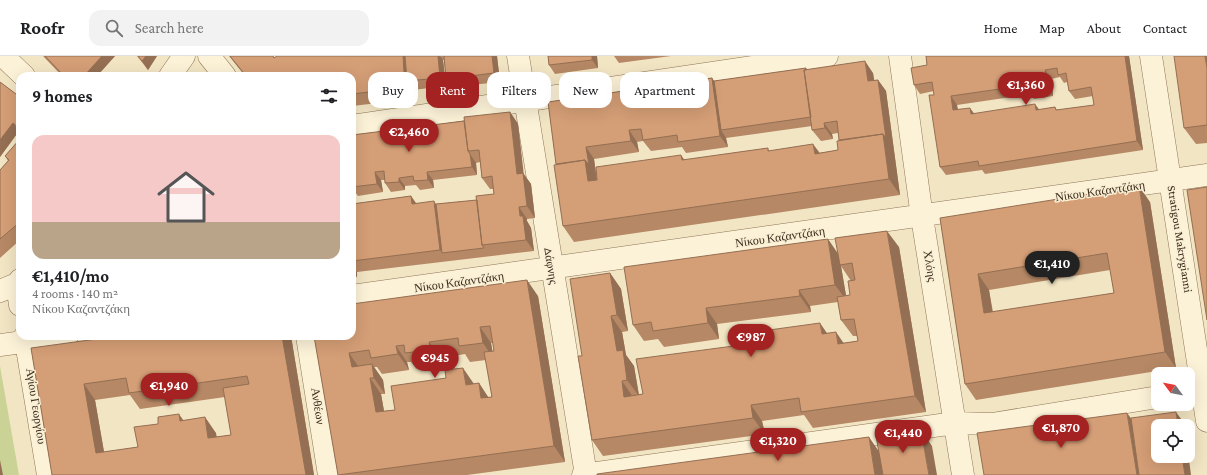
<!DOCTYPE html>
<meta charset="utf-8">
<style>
:root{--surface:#fff;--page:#f2f2f2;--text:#202124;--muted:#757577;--line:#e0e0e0;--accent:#a42322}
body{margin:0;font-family:"Crimson Pro",serif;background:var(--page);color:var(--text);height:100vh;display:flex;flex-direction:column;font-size:15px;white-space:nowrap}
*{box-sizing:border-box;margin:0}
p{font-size:13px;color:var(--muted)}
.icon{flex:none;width:22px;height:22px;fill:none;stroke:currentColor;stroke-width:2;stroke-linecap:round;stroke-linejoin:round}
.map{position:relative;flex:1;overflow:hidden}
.details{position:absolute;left:16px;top:16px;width:340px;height:268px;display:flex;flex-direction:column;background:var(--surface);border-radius:12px;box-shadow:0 4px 16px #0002}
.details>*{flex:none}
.banner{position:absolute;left:368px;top:16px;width:380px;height:36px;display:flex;gap:8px}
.needle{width:26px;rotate:302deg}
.controls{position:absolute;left:1151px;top:311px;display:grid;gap:8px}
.controls a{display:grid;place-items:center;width:44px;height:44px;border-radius:8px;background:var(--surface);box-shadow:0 4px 16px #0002;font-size:20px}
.price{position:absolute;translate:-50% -34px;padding:0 9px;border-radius:14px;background:var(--accent);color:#fff;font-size:13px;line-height:26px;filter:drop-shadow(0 1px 2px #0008)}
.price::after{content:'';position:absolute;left:50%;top:24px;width:12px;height:9px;margin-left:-6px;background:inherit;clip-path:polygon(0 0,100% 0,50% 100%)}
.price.active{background:#222;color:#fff}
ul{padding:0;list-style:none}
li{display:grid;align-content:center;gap:8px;height:212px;padding:0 16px}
li span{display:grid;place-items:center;height:124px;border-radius:12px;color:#555}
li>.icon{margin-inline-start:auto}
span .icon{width:72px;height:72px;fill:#fffc;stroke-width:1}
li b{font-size:17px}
h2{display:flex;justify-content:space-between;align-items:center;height:48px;padding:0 16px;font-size:17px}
.pill{padding:0 14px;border-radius:12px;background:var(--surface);box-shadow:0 4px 16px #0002;font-size:14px;line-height:36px}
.pill.active{background:var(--accent);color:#fff}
header{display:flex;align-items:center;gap:24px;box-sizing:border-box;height:56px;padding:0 20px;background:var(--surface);border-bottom:1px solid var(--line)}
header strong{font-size:19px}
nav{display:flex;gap:22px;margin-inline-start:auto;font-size:14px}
.search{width:280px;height:36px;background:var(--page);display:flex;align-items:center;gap:10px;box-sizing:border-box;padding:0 14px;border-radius:12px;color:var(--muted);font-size:15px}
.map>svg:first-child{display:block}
.green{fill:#cad296}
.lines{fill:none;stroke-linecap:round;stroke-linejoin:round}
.street-casing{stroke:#8f7658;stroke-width:23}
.street{stroke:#fcf2d8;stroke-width:22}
.wall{fill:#b68865;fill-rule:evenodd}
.shaded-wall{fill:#946f53}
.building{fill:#d49e76;stroke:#946f53;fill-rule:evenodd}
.labels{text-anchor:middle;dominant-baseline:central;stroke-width:3;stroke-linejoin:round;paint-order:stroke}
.street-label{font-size:12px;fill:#3d2d1e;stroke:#f9efd4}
</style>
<header>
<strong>Roofr</strong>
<div class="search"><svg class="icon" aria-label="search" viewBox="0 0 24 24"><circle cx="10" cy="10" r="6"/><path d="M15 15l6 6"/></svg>Search here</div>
<nav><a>Home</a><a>Map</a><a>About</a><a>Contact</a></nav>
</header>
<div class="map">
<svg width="1207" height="419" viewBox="0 0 1207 419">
<rect width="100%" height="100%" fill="#f2e5c4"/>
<path class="green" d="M0 310 19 419H0Z"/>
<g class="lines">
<g class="street-casing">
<path id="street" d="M3 0 24 20
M209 0 225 20
M518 0 586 419
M900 0 922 161 963 419
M1151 0 1207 365
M170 20 184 0
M352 70 827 0
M17 228 20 249
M0 235 17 228 20 224
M352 240 1207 119
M25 280 48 419
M307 280 329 419
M0 289 67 280
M583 419 955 367 992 368 1158 341"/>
</g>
<use href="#street" class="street"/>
</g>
<path class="wall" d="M43 0H115L97 20H62Z
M137 0H157L148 14Z
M229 0H274L273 1 274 2 277 0H497L500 26 452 31 446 23 444 4H443L446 30 413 34V43L352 50V20H245Z
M548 0H597L598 12 555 18 549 9Z
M614 0H671L619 7Z
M926 0H1129L1143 94 985 118 982 114 946 119 940 111 934 35 920 38 914 29 927 9ZM1060 21 1064 27 1067 26 1069 35 1075 43 1093 40 1094 49 1057 54 1055 51 1039 54 974 58 958 54 957 49 1031 38 1034 43 1053 40 1051 23Z
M1207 0V87L1196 88 1184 72Z
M806 12 807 14 873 17 874 24H878L886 35 900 139 574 186 563 170 556 108 548 46 712 22 714 25ZM812 70V74L821 85 833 83 832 78 838 77 839 84 838 94 819 97 769 95 768 92 685 104 597 124 594 103 639 96 637 86 643 85 651 95 682 91 686 97 728 91 726 82Z
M0 26 20 41V76L19 75 0 101Z
M510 56 518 68 523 117 531 128 535 162 527 163V165L531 172 534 195 357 216V221L352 222V148L411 140 416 147 436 148 477 144 494 138 493 133H490L482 122 480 106 476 107 477 119 433 124 434 132 420 134 416 129 405 130V134L391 136 385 127V124H381L383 136 358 140 352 132V79L464 65Z
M20 83V184L0 202V114L8 105 5 100Z
M1150 146 1176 312 976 344 965 328 940 162ZM1110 214 1114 237 993 256 989 234Z
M899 191 926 356 813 372 804 359 762 365 765 378 603 400 592 384 582 300 610 217 621 233 628 275 622 276 626 299 634 310 639 339 643 338 827 277 844 287 858 285 857 280H853L841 264 838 246 810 250 811 256 717 268 719 283 664 291 658 283 644 285 633 269 838 198ZM841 210 851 225 850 239 846 240Z
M538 240 565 406 467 419H338L314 280ZM491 287H493L494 295H492ZM465 298 470 306 486 304 492 341H488L479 327 474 328 395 354 384 355 381 338H385L383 324 374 311H377L382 318 409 314 407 306H411L417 313 442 310 441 302Z
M291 280 314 419H52L31 292ZM130 339 140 353 225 341 231 379 216 381V377L183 364 138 391 104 396 95 344Z"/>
<path class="shaded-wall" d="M102 0H115L97 20H84Z
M146 0H157L148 14 142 5Z
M403 0H410L407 25 413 34V43L405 32Z
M438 0H440L443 4 446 30 440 22Z
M492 0H497L500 26 494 17Z
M592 0H597L598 12 592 4Z
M1125 0H1129L1143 94 1137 85Z
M1205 0H1207V12Z
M865 5 873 17 876 37 868 25Z
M1045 14 1051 23 1053 40 1048 31Z
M712 22 720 34 721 74 726 82 728 91 720 80Z
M878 24 886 35 900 139 889 123 883 78Z
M951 40 957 49 959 63 953 54Z
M1035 48 1041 56 1036 54Z
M970 52 976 60 971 58Z
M510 56 518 68 525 129 517 118Z
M13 67 19 75 0 101V84Z
M824 67 832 78 833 83 825 72Z
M629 74 637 86 639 96 631 85Z
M813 88 825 104 815 98Z
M586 91 594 103 599 141 588 125 585 104Z
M470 98 476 107 477 119 472 111Z
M681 99 692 115 682 104Z
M375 116 381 124 383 136 377 128Z
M427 116 433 124 434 132 428 124Z
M523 117 531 128 535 162 527 150Z
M399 122 405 130V134L399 126Z
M1139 130 1150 146 1176 312 1165 296Z
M411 140 419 152 412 148Z
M434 145 442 157V197L440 194Z
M519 151 527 163V165L531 172 534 195 526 184 520 160Z
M887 175 899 191 926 356 915 340Z
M828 183 839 199 840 209 841 210 847 245 835 229Z
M352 210 357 216V221L352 214Z
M610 217 621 233 628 275 617 259Z
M978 218 989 234 995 273 984 257Z
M527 224 538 240 565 406 554 390Z
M799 234 810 250 811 256 800 240Z
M706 252 717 268 719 283 708 267Z
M611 260 622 276 626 299 634 310 639 340 627 324 617 295Z
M820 267 831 283 822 278Z
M480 271 491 287 494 303 483 287Z
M836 276 847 292 838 288Z
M282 280H291L314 419H306Z
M429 286 441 302 442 310 431 294Z
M396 290 407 306 409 314 398 298Z
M349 297 360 313 352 311Z
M372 308 383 324 385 338 374 322Z
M463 312 474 328 466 329Z
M370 322 381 338 387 372 376 356Z
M622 325 633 341H624Z
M479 327 490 344 481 342Z
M84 328 95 344 107 413 96 397Z
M751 349 762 365 765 378 753 362Z
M1176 356 1184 367V370H1178Z
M1127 357 1139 373 1145 419H1137Z
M179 358 190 374 180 365Z
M205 361 216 377 220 398 208 382Z
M921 374 932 390 937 419H929Z
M869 381 880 397 884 419H875Z
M1188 396 1191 419H1185L1182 400H1188Z
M0 404 3 419H0Z"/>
<path class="building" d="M45 0H102L84 20H64Z
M138 0H146L142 5Z
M230 0H273L274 2 277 0H403L405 32 352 38V20H246Z
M405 0H438L440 22 407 25Z
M444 0H492L494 17 446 23Z
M548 0H592V4L549 9Z
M926 0H1125L1137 85 979 110 978 105 940 111 929 39H934L932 26 914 29 911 12 927 9ZM1057 12 1058 19 1066 17 1069 35 1091 31 1094 49 1056 54 1055 51 1036 54 1035 48 971 58 970 52 953 54 951 40 1027 29 1028 34 1048 31 1045 14Z
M1174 0H1205L1207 12V69L1184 72Z
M865 5 868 25 878 24 886 82 883 78 839 84 837 65 824 67 825 72 812 74 804 14Z
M806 12V14H804L811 61 721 74 714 25Z
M712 22 720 80 678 86 677 79 643 84 641 73 629 74 631 85 586 91 589 109 585 104 556 108 548 46Z
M0 26 20 41V73L13 67 0 84Z
M510 56 517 118 523 117 527 150 519 151 520 160H523L526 184 482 189 476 140 494 138 492 120 482 122 479 94 468 95 464 61Z
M464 65 468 95 470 98 472 111 427 116 428 124 414 125 413 120 399 122V126L385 127 384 115 375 116 377 128 352 131V79Z
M883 78 889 123 563 170 554 109 585 104 588 125 597 124 596 111 681 99 682 104 768 92V95L813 88 815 98 838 94 837 85Z
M20 83V166L0 183V114L9 104 5 100Z
M1139 130 1165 296 965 328 940 162ZM1107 197 1114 237 984 257 978 218Z
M1207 131V264L1187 134Z
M411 140 412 148 434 145 440 194 352 205V148Z
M477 144 482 189 484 192 442 197 436 148Z
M887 175 915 340 801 356 799 342 751 349 753 362 592 384 578 300H582L570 223 610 217 617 259 611 260 617 295 623 294 627 324 622 325 624 341 643 338 636 303 741 289 740 278 820 267 822 278 836 276 838 288 858 285 854 263 841 264 837 241 850 239 848 225 855 224 852 207 840 209 835 182Z
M828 183 835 229 799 234 800 240 706 252 708 267 653 275 651 266 633 269 624 211Z
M527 224 554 390 338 419 314 280H352V248ZM490 270 494 295 484 296 492 341 481 342 479 327 466 329 463 312 445 314 446 322 391 330 395 354 376 356 370 322H374L372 308 352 311 349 297 369 294 371 302 398 298 396 290 404 289 405 297 431 294 429 286 458 282 459 290 483 287 480 271Z
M119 280H282L306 419H52L31 292ZM247 320 249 328 223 332 231 379 208 382 205 361 180 365 179 358 158 361V368L134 371 138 391 96 397 84 328 126 322 129 337Z
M1176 356 1178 370H1158V400H1182L1185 419H1139L1131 362Z
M1127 357 1137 419H984L977 377Z
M921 374 929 419H883L876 380Z
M869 381 875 419H597V418Z"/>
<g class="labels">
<g class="street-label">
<text transform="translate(1100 135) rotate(-8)">Νίκου Καζαντζάκη</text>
<text transform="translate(780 181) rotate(-8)">Νίκου Καζαντζάκη</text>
<text transform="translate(1180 183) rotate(81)">Stratigou Makrygianni</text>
<text transform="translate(551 210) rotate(81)">Δάφνης</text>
<text transform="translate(930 210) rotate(81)">Χλόης</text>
<text transform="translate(459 226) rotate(-8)">Νίκου Καζαντζάκη</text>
<text transform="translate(36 350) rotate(81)">Αγίου Γεωργίου</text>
<text transform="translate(318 350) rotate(81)">Ανθέων</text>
</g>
</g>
</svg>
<div class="controls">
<a><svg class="needle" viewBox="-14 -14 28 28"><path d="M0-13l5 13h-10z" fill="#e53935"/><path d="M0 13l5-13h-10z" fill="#757577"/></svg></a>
<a><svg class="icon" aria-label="locate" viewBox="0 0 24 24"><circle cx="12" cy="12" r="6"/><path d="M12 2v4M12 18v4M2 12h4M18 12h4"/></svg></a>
</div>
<b class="price" style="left:1026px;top:50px">€1,360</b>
<b class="price" style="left:409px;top:97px">€2,460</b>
<b class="price active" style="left:1052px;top:229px">€1,410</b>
<b class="price" style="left:751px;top:302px">€987</b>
<b class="price" style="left:435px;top:323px">€945</b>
<b class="price" style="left:169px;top:351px">€1,940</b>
<b class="price" style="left:1061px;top:393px">€1,870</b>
<b class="price" style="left:903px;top:398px">€1,440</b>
<b class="price" style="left:778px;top:406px">€1,320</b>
<div class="banner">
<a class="pill">Buy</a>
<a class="pill active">Rent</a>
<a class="pill">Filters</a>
<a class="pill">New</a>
<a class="pill">Apartment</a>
</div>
<section class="details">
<h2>9 homes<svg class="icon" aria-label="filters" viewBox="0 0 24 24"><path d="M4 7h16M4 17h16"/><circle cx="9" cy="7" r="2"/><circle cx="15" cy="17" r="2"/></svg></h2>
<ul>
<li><span style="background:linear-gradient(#f6c9c9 70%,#b9a48a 0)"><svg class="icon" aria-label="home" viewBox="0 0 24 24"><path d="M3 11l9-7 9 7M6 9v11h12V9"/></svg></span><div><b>€1,410/mo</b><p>4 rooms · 140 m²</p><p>Νίκου Καζαντζάκη</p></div></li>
</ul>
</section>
</div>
